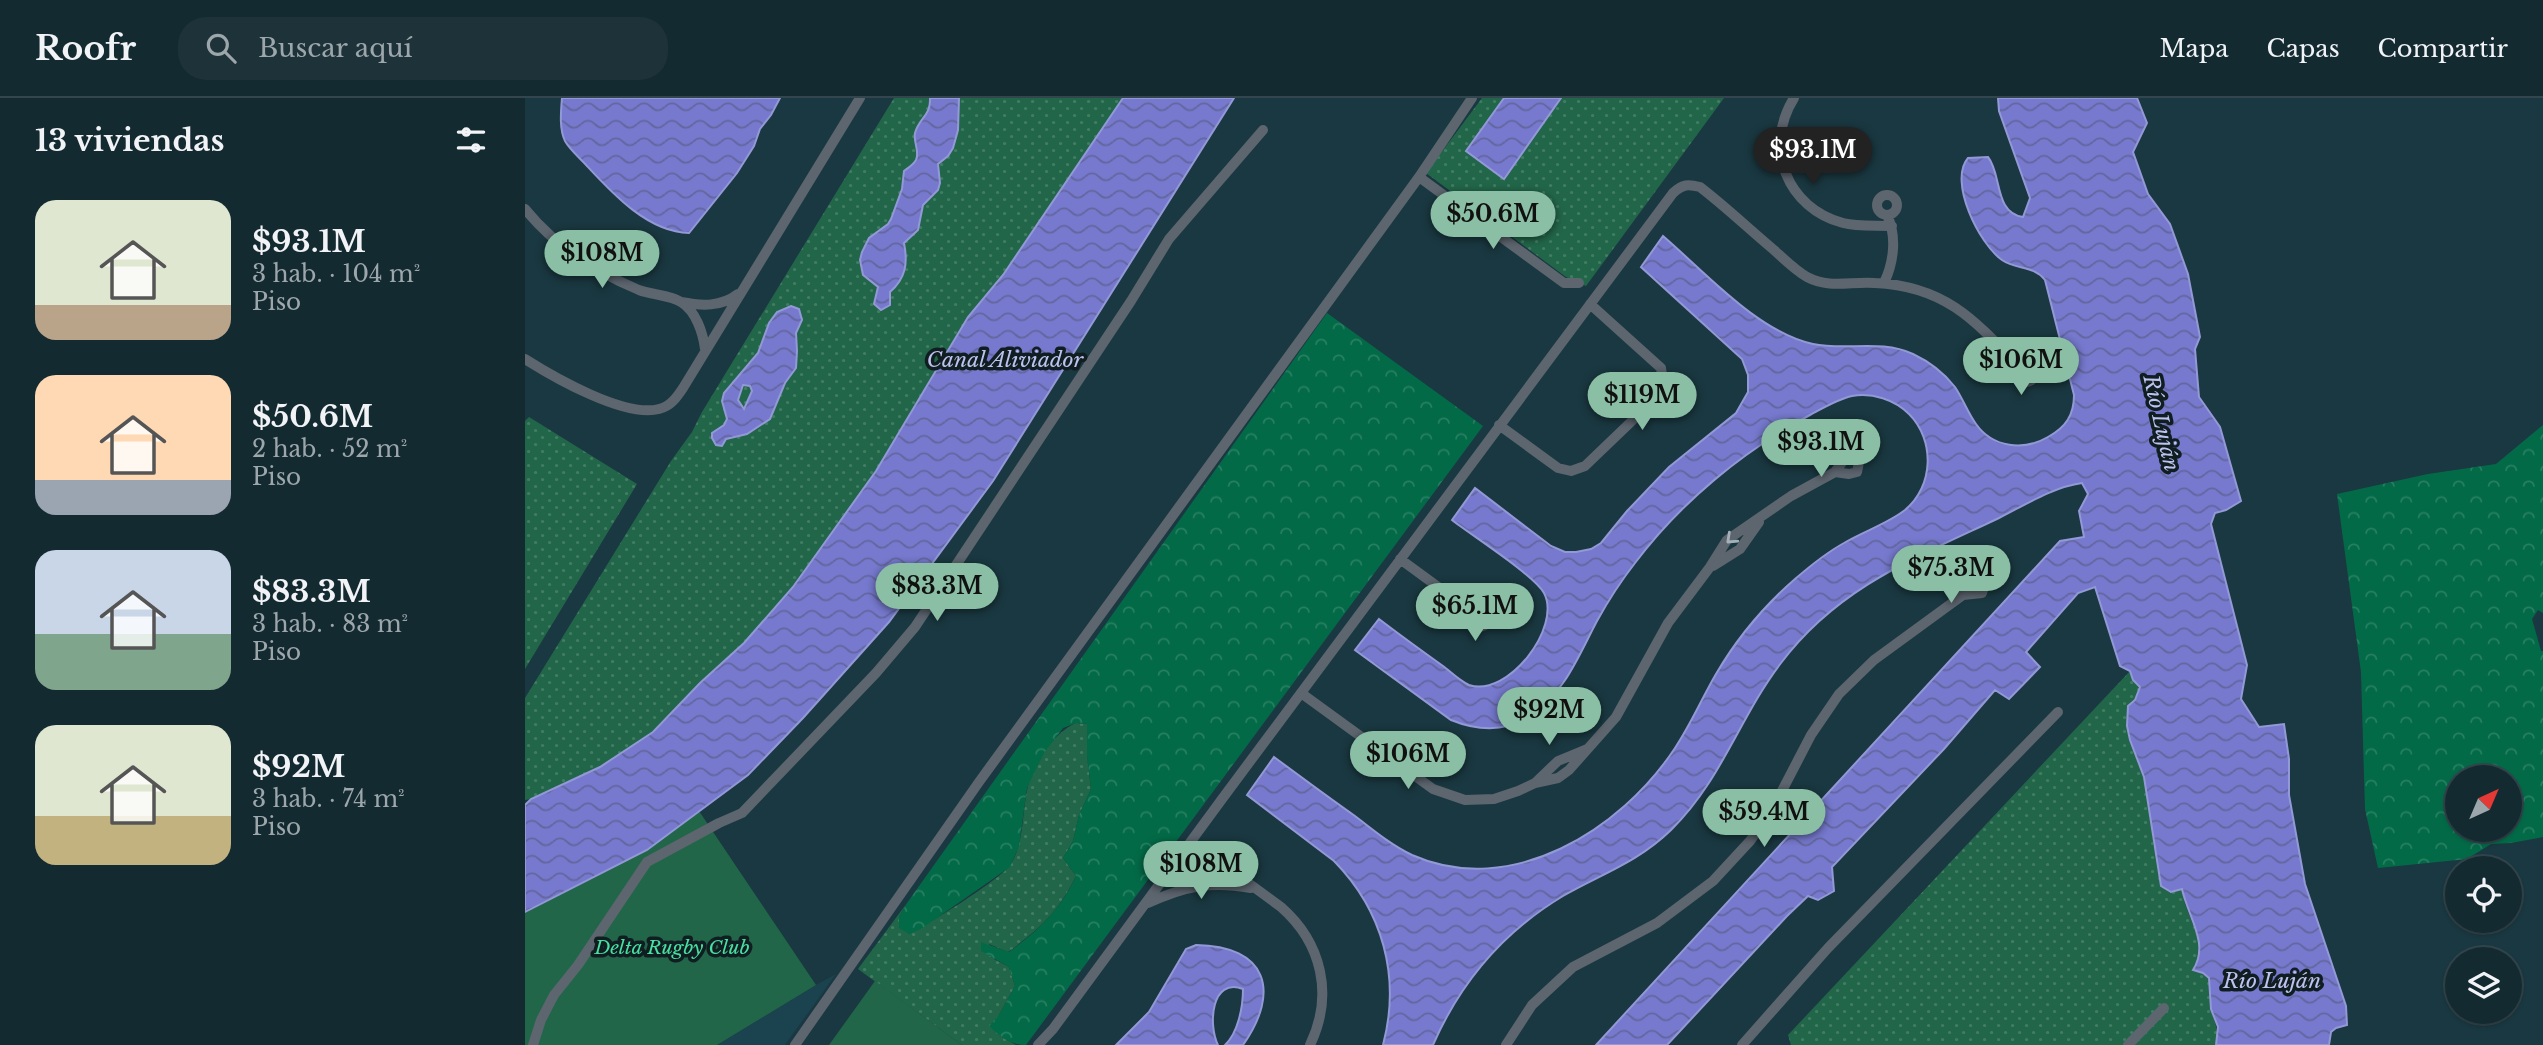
<!DOCTYPE html>
<html lang="es">
<meta charset="utf-8">
<style>
:root{--surface:#142a31;--page:#1d3239;--text:#f1f3f6;--muted:#9da7ab;--line:#33464d;--accent:#8abfa5}
body{margin:0;font-family:"Libre Baskerville",serif;background:var(--page);color:var(--text);height:100vh;display:flex;flex-direction:column;font-size:26px;white-space:nowrap}
*{box-sizing:border-box;margin:0}
p{font-size:23px;color:var(--muted)}
.icon{flex:none;width:38px;height:38px;fill:none;stroke:currentColor;stroke-width:2;stroke-linecap:round;stroke-linejoin:round}
.map{position:relative;flex:1;overflow:hidden}
.sheet{display:flex;flex-direction:column;background:var(--surface);width:525px}
.sheet>*{flex:none}
.needle{width:46px;rotate:44deg}
.fabs{position:absolute;left:1920px;top:667px;display:grid;gap:14px}
.fabs a{display:grid;place-items:center;width:77px;height:77px;border-radius:50%;background:var(--surface);box-shadow:0 2px 5px #0004,0 0 0 2px var(--line);font-size:35px}
.price{position:absolute;translate:-50% -60px;padding:0 16px;border-radius:24px;background:var(--accent);color:#111;font-size:23px;line-height:46px;filter:drop-shadow(0 2px 4px #0008)}
.price::after{content:'';position:absolute;left:50%;top:42px;width:21px;height:16px;margin-left:-10px;background:inherit;clip-path:polygon(0 0,100% 0,50% 100%)}
.price.on{background:#222;color:#fff}
ul{padding:0;list-style:none}
li{display:flex;align-items:center;gap:21px;height:175px;padding:0 35px}
li span{display:grid;place-items:center;flex:none;width:196px;height:140px;border-radius:21px;color:#555}
li>.icon{margin-inline-start:auto}
span .icon{width:84px;height:84px;fill:#fffc;stroke-width:1}
li b{font-size:30px}
h2{display:flex;justify-content:space-between;align-items:center;height:84px;padding:0 35px;font-size:30px}
header{display:flex;align-items:center;gap:42px;box-sizing:border-box;height:98px;padding:0 35px;background:var(--surface);border-bottom:2px solid var(--line)}
header strong{font-size:33px}
nav{display:flex;gap:38px;margin-inline-start:auto;font-size:24px}
.search{width:490px;height:63px;background:var(--page);display:flex;align-items:center;gap:18px;box-sizing:border-box;padding:0 24px;border-radius:28px;color:var(--muted);font-size:26px}
main{display:flex;flex:1;min-height:0}
.map>svg:first-child{display:block}
.built{fill:#1b424f}
.grass{fill:url(#grass-dots)}
.forest{fill:url(#forest-crowns);fill-rule:evenodd}
.green{fill:#226649}
.water{fill:url(#water-waves);stroke:#9299d6;stroke-width:2;fill-rule:evenodd}
.lines{fill:none;stroke-linecap:round;stroke-linejoin:round}
.minor{stroke:#5d656f;stroke-width:10}
.oneway{stroke:#a4b1b9}
.labels{text-anchor:middle;dominant-baseline:central;stroke-width:7;stroke-linejoin:round;paint-order:stroke}
.park-label{font-size:19px;font-style:italic;fill:#47e0a1;stroke:#101d21}
.water-label{font-size:21px;font-style:italic;fill:#bdc2ee;stroke:#101d21}
</style>
<header>
<strong>Roofr</strong>
<div class="search"><svg class="icon" aria-label="search" viewBox="0 0 24 24"><circle cx="10" cy="10" r="6"/><path d="M15 15l6 6"/></svg>Buscar aquí</div>
<nav><a>Mapa</a><a>Capas</a><a>Compartir</a></nav>
</header>
<main>
<section class="sheet">
<h2>13 viviendas<svg class="icon" aria-label="filters" viewBox="0 0 24 24"><path d="M4 7h16M4 17h16"/><circle cx="9" cy="7" r="2"/><circle cx="15" cy="17" r="2"/></svg></h2>
<ul>
<li><span style="background:linear-gradient(#dfe7d0 75%,#b9a48a 0)"><svg class="icon" aria-label="home" viewBox="0 0 24 24"><path d="M3 11l9-7 9 7M6 9v11h12V9"/></svg></span><div><b>$93.1M</b><p>3 hab. · 104 m²</p><p>Piso</p></div></li>
<li><span style="background:linear-gradient(#ffd9b3 75%,#9aa5b1 0)"><svg class="icon" aria-label="home" viewBox="0 0 24 24"><path d="M3 11l9-7 9 7M6 9v11h12V9"/></svg></span><div><b>$50.6M</b><p>2 hab. · 52 m²</p><p>Piso</p></div></li>
<li><span style="background:linear-gradient(#c9d6e8 60%,#7fa58c 0)"><svg class="icon" aria-label="home" viewBox="0 0 24 24"><path d="M3 11l9-7 9 7M6 9v11h12V9"/></svg></span><div><b>$83.3M</b><p>3 hab. · 83 m²</p><p>Piso</p></div></li>
<li><span style="background:linear-gradient(#dfe7d0 65%,#c2b280 0)"><svg class="icon" aria-label="home" viewBox="0 0 24 24"><path d="M3 11l9-7 9 7M6 9v11h12V9"/></svg></span><div><b>$92M</b><p>3 hab. · 74 m²</p><p>Piso</p></div></li>
</ul>
</section>
<div class="map">
<svg width="2018" height="947" viewBox="0 0 2018 947">
<defs>
<pattern id="grass-dots" width="8" height="8" patternUnits="userSpaceOnUse" patternTransform="scale(1.75)"><rect width="8" height="8" fill="#226649"/><path d="M2 2h.1M6 6h.1" fill="none" stroke="#417c63" stroke-width="1.8" stroke-linecap="round"/></pattern>
<pattern id="forest-crowns" width="20" height="18" patternUnits="userSpaceOnUse" patternTransform="scale(1.75)"><rect width="20" height="18" fill="#036a47"/><path d="M2 6a3 3 0 1 1 6 0M12 15a3 3 0 1 1 6 0" fill="none" stroke="#277f62"/></pattern>
<pattern id="water-waves" width="16" height="10" patternUnits="userSpaceOnUse" patternTransform="scale(1.75)"><rect width="16" height="10" fill="#7679cd"/><path d="M0 5q4-4 8 0t8 0" fill="none" stroke="#63669e"/></pattern>
</defs>
<rect width="100%" height="100%" fill="#1a3841"/>
<path class="built" d="M311 876 260 947H192L291 887Z"/>
<path class="grass" d="M369 0H598L478 177 443 219 351 373 268 489 219 545 175 585 128 634 75 669 6 701 0 702V600L146 363 167 334 177 314Z
M957 0H979L942 53 979 80 1036 0H1199L1061 188 1041 179 901 75Z
M4 319 112 386 0 571V323Z
M1605 573 1608 582 1615 589 1610 602 1603 608 1602 628 1605 642 1619 679 1629 749 1657 791 1660 806 1674 842 1676 856 1673 866 1674 874 1684 880C1686 890 1685 899 1686 909 1688 924 1695 929 1691 947H1266L1263 937Z
M551 625 562 626V658L566 691 554 717 548 743 538 760 551 778C534 813 515 831 483 854L464 846 469 861 484 869 490 888 474 917 475 938 491 947H437L333 871 382 805 374 819 384 836C401 828 479 779 486 766 499 744 497 717 502 693 506 669 529 634 551 625Z"/>
<path class="forest" d="M802 215 958 328 501 947C486 947 475 939 464 928L474 917 490 888 484 869 456 853V844L484 854C514 832 535 812 551 778L538 760 548 743 554 717 566 691 562 658V626L551 625 538 630 519 655 502 690 494 748 485 769 396 831 384 836 374 830V819L382 805Z
M2018 327V515L2013 512 2007 521 2016 553H2018V739L1986 745 1966 746 1942 761 1853 770 1840 711 1836 574 1812 396 1903 376 1971 366ZM1984 679V732H1932V679Z"/>
<path class="green" d="M174 713 291 887 192 947H0V814L122 752Z
M350 883 437 947H304Z"/>
<path class="water" d="M37 0H255L246 17 235 31 229 48 212 75 164 135C123 134 88 96 62 68 55 60 45 52 40 43 34 31 36 13 37 0Z
M405 0H434L433 32 428 50 423 58 413 66 415 85 413 92 398 107 393 132 379 145C383 165 381 180 365 194V207L356 212 349 206 353 189 338 177 335 162 337 154 344 140 363 126 366 121 377 91 379 73C383 70 388 67 391 62 395 53 388 44 390 35 394 20 406 18 405 0Z
M598 0H709L468 383 364 524 278 620 223 677 122 752 0 814V707L6 701 75 669 128 634 175 585 219 545 268 489 351 373 443 219 478 177Z
M979 0H1036L979 81 941 53Z
M1473 0H1612L1622 25 1608 54 1623 96 1645 126 1663 176 1675 239 1670 251 1674 299 1695 329 1716 403 1701 412 1690 415 1686 426 1722 567 1716 601 1734 629 1759 626 1764 661V697L1780 786 1821 908 1822 927 1811 930 1806 934 1804 947H1691L1693 929 1686 911 1684 880 1678 875 1668 872C1685 846 1663 819 1657 791L1646 794 1636 788 1619 679 1605 642 1602 628 1603 608 1610 602 1615 589 1608 582 1605 573 1595 568 1570 489 1553 495 1501 554 1515 569 1484 601 1470 592 1419 651 1307 769 1309 793 1293 802 1283 798 1262 818 1142 947H1071L1535 443 1559 439 1554 413 1563 396 1557 385C1528 389 1500 407 1474 420 1392 459 1313 489 1256 565 1214 620 1197 682 1146 732 1112 765 1076 776 1038 798 978 834 936 883 908 947H858C876 879 858 813 809 763L722 697 749 659C776 679 803 699 830 718 848 732 866 747 887 757 986 801 1096 732 1150 650 1166 626 1177 600 1191 576 1212 540 1239 508 1270 481 1285 468 1301 455 1319 445 1339 433 1362 426 1380 412 1409 388 1410 342 1384 316 1370 302 1347 294 1327 298 1313 301 1298 310 1285 317 1218 353 1156 404 1110 465 1096 483 1083 503 1072 523 1054 557 1040 594 1007 617 982 634 953 633 926 622L830 552 854 521C875 537 897 553 918 568 926 574 935 583 944 587 983 600 1037 529 1019 495 1009 477 946 437 927 422L950 390 1026 448 1040 454H1051L1066 451 1076 445 1102 413 1144 369 1211 315 1223 294V277L1217 261 1116 169 1138 138C1181 175 1233 234 1288 246 1322 253 1355 241 1388 256 1405 264 1419 275 1430 289 1438 301 1443 315 1451 326 1468 350 1499 353 1523 339 1541 329 1549 317 1549 297L1520 182C1508 167 1491 172 1477 162 1454 146 1423 83 1443 60L1463 59C1477 76 1469 115 1498 119L1505 100 1474 13Z
M266 208 274 211 277 222 271 235 272 253 271 270 260 285 245 321 222 336 201 341 197 348 191 347 187 340V335L199 327 202 321 197 303 199 295 233 255 244 225 252 214ZM218 287 225 288 227 293 219 311 213 302Z
M671 847C742 848 756 893 718 947H700C713 935 718 909 718 891 686 879 683 927 693 947H591L624 914 661 851Z"/>
<g class="lines">
<path class="minor" d="M1269 0C1238 50 1262 110 1318 125 1333 129 1352 127 1367 128
M894 79 1039 185H1054
M1352 107a10 10 0 1 1 20 0a10 10 0 1 1-20 0Z
M0 111C29 147 71 174 114 192 127 197 145 197 156 204 171 213 178 235 180 251
M1359 185C1369 164 1372 138 1362 117
M156 204C177 208 196 209 213 196
M0 261C30 280 100 320 134 311 146 308 152 299 158 290L335 0
M1492 275a9 9 0 1 1 18 0a9 9 0 1 1-18 0Z
M974 327 1033 370 1046 373 1060 368 1134 297 1138 284 1136 270 1065 206
M1326 358 1334 364 1332 374 1324 376 1310 374 1318 363Z
M875 461 946 513
M1188 468 1215 451 1234 424
M1454 480 1460 486 1457 495 1438 497 1445 483Z
M944 519a10 10 0 1 1 20 0a10 10 0 1 1-20 0Z
M776 595 908 691 940 702 969 701 993 693 1010 685 1033 680 1044 672 1091 619 1143 525 1185 469 1202 442 1266 398 1310 374
M1010 685 1033 663 1062 651
M666 743 756 809C797 845 809 897 785 947
M623 805C660 788 685 783 726 790
M8 947 16 922 29 897 53 867 122 764 194 725 217 715 351 575 390 529 606 203 644 141 738 32
M270 947 454 684 894 79 947 0
M513 947 528 931C733 651 940 372 1148 95 1158 86 1163 86 1175 89 1201 109 1224 131 1249 152 1259 161 1270 172 1282 179 1305 191 1326 183 1350 185 1419 188 1449 221 1493 268
M981 947 1007 907 1048 869 1132 825 1188 783 1225 743 1246 714 1286 637 1314 596 1349 562 1438 497
M1217 947 1303 850 1533 614
M1603 947 1639 910"/>
</g>
<defs><path id="oneway-chevron" d="M-2-3.5L2.5 0L-2 3.5" fill="none" stroke-width="1.6" stroke-linecap="round" stroke-linejoin="round" transform="scale(1.75)"/></defs>
<use class="oneway" href="#oneway-chevron" transform="translate(1206 441) rotate(137)"/>
<g class="labels">
<g class="park-label">
<text x="147" y="849">Delta Rugby Club</text>
</g>
<g class="water-label">
<text x="480" y="262">Canal Aliviador</text>
<text transform="translate(1636 325) rotate(77)">Río Luján</text>
<text x="1747" y="883">Río Luján</text>
</g>
</g>
</svg>
<div class="fabs">
<a><svg class="needle" viewBox="-14 -14 28 28"><path d="M0-13l5 13h-10z" fill="#e53935"/><path d="M0 13l5-13h-10z" fill="#9da7ab"/></svg></a>
<a><svg class="icon" aria-label="locate" viewBox="0 0 24 24"><circle cx="12" cy="12" r="6"/><path d="M12 2v4M12 18v4M2 12h4M18 12h4"/></svg></a>
<a><svg class="icon" aria-label="layers" viewBox="0 0 24 24"><path d="M12 4l9 5-9 5-9-5zM3 14l9 5 9-5"/></svg></a>
</div>
<b class="price on" style="left:1288px;top:89px">$93.1M</b>
<b class="price" style="left:968px;top:153px">$50.6M</b>
<b class="price" style="left:77px;top:192px">$108M</b>
<b class="price" style="left:1496px;top:299px">$106M</b>
<b class="price" style="left:1117px;top:334px">$119M</b>
<b class="price" style="left:1296px;top:381px">$93.1M</b>
<b class="price" style="left:1426px;top:507px">$75.3M</b>
<b class="price" style="left:412px;top:525px">$83.3M</b>
<b class="price" style="left:950px;top:545px">$65.1M</b>
<b class="price" style="left:1024px;top:649px">$92M</b>
<b class="price" style="left:883px;top:693px">$106M</b>
<b class="price" style="left:1239px;top:751px">$59.4M</b>
<b class="price" style="left:676px;top:803px">$108M</b>
</div>
</main>
